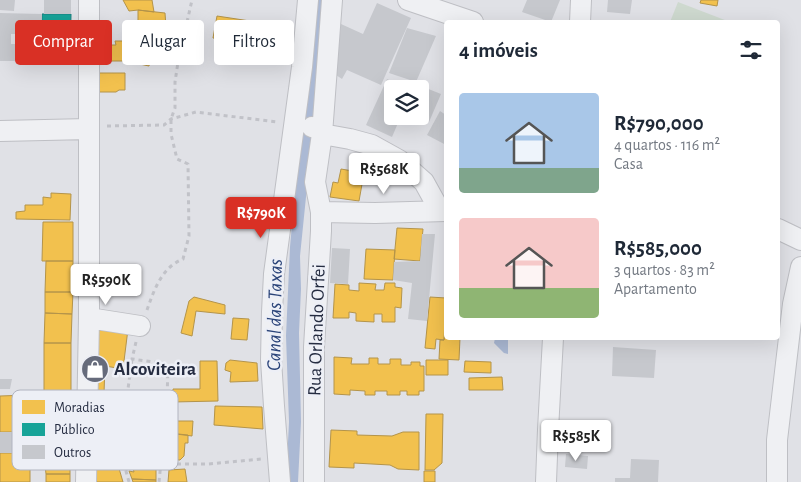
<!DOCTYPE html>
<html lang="pt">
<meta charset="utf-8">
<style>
:root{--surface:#fff;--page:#f2f2f3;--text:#1f2937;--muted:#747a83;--accent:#d93025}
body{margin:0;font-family:"Alegreya Sans",sans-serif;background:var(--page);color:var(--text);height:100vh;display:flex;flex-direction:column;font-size:19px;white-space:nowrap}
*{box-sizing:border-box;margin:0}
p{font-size:16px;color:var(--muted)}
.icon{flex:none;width:28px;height:28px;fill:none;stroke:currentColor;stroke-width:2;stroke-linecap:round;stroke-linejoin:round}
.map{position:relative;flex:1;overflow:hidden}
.drawer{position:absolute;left:444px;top:20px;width:336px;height:320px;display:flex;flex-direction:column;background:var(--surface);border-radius:5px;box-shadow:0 5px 20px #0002}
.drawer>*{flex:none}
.top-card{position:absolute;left:15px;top:20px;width:354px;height:45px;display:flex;gap:10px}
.fabs{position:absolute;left:384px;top:80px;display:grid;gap:10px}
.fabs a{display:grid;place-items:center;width:45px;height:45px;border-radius:5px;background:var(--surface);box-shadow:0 5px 20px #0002;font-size:25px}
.price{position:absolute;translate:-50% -42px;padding:0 11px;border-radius:5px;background:#fff;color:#222;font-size:16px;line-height:32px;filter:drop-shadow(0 1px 2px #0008)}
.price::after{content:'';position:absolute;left:50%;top:30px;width:15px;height:11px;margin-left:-8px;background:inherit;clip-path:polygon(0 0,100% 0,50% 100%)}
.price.selected{background:var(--accent);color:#fff}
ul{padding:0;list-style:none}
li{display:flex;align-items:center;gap:15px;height:125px;padding:0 15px}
li span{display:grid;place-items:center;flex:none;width:140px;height:100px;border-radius:5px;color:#555}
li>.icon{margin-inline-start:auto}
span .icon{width:60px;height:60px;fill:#fffc;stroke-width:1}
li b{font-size:21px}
h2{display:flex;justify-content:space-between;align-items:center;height:60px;padding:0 15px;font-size:21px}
.chip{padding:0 18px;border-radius:5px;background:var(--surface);box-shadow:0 5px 20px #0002;font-size:18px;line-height:45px}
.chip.selected{background:var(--accent);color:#fff}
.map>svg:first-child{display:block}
.pitch{fill:#ced9cf}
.water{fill:#abb9d4}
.homes{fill:#f2c14e;stroke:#b4944a}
.public{fill:#17a398;stroke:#1b7f7e}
.building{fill:#c6c8cd;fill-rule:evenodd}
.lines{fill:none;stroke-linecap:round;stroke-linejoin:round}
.street-casing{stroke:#bebfc4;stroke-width:22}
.path{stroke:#c1c2c8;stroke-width:3;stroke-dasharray:4 4;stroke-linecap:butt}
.street{stroke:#eff0f3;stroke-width:20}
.labels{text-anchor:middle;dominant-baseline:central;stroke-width:5;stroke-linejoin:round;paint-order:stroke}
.street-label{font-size:19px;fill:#252c41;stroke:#edeff6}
.poi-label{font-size:19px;font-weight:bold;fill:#252c41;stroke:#edeff6;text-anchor:start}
.water-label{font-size:20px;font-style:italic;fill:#2b4479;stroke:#edeff6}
.key{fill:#edeff6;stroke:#b1b4c0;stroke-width:1}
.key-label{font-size:14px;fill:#252c41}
</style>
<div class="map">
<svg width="801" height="482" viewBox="0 0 801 482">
<rect width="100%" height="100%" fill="#e0e1e6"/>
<path class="pitch" d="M678 2 730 22H670Z"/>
<path class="water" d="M315 0H326L300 256 301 289 299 333 301 422 298 482H286L289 422 286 336 290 247 294 202 311 69Z
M495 338H507L508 340V354L504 353 494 343Z"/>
<path class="homes" d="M123 0H152L154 12 138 10 129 11Z
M701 0H718L717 6 700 3Z
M138 10 165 13 166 27 138 26Z
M217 16 250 21 244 43 213 38Z
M139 37 154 41 149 66 135 63Z
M115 41H124V61H91V45H116Z
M90 73H125V90H119L116 92H90Z
M341 169 364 173 359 201 330 197 333 182 338 183Z
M51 193 71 194 70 220 16 219V212L25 211V205H43V197L51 198Z
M43 222H73V261H42Z
M397 228 423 229 420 261 394 259Z
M366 249 395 250 393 280 364 279Z
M46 261H73V292H45Z
M359 283 376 284 375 290H384L385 283H395V287L402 288 401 308 395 307V322H382V314H374V322L356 321V313L349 312V318H333L335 284 349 285V290L359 291Z
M45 292H73L72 314 45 313Z
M194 297 225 305V314L196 311 192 336 181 333 189 301Z
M430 297 446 298 444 340 436 339 435 349 425 348Z
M45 313 72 314 71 343H44Z
M233 318 249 319 247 340 231 339Z
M93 325 128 329 123 369 93 364Z
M445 332H446V338H460L459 360 439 359 440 340H444Z
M44 343H71V391H44Z
M334 357 352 358 351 364H369V358H378V364H390V359H401V365H411V362H420V366H424V391H419V395H407V391H400V395H387V391H375V395H365V391L350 390V395L334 394Z
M230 360 257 363 258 381 230 382 231 372 225 370 226 363Z
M426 360H448V375H426Z
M200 361H217L218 401 173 402V389H200Z
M465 361 491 362V373L464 372Z
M93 364 105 366 104 393H92Z
M502 377 503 390H469V378Z
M28 395 29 428H24V432H0V396Z
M215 406 262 407 263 429 214 425Z
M426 414H443L442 463 434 470H425Z
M173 421H193L192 436 168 433V424Z
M331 430 357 431V435L392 436 403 432H419V470L398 469 390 465 354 463V468L329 467Z
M168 433 188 435V443H185L184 456 180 460 165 459Z
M0 453H30V482H0Z
M132 464H156V480L132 479 129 471 134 472Z
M45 465H70V474H46Z
M92 465H118L123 482H92Z
M185 469 187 482H168L169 470Z
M424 471H435V482H424Z
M46 474H70V482H46Z
M132 479 156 480V482H133Z"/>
<path class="public" d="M42 14H71L70 62 41 61Z"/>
<path class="building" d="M0 0H15L14 11 0 10Z
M44 0H71V14H44Z
M527 0H560L551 22 522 12Z
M608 0H632L630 14 607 12Z
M377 3 411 18 381 85 347 70 342 79 336 75 341 24 363 34Z
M0 13 42 14 41 61H0ZM11 34H22V44H11Z
M407 28 436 36 416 82 389 73Z
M387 79 409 89H392V116H401L392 137 366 125Z
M426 88 441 94 429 122 415 116H420V104Z
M440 111 446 115V145L427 135Z
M422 234H435L427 321 408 319 412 283 393 280 394 262 420 261Z
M332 248 350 249 348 284 330 283Z
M613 347 656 350 654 378 612 376Z
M0 379H12L10 389H0Z
M0 432H24L25 453H0Z
M566 454 588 456 587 469 565 467Z
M631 459 659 460 658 482H615V478H630Z"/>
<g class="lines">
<g class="street-casing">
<path id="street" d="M408 0 473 22
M580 22 581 0
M312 127 316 128 322 134 350 139 372 145 399 160 424 182 440 211
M0 131 89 129
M321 212 375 213 446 211
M778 229 801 240
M89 318 140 326
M86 482 89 318V0
M280 482 274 406 271 360 272 312 274 274 302 67 308 0
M314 482V347L321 231V212L315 182 322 134 332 0
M546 482 548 430 553 338
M777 482V440L793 304 801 267"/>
</g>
<path class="path" d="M107 126 164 125 171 119 196 112 277 122
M147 310C154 290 162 267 183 259L189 236 188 164 177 159 171 134V119L175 108V82L178 62 192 0
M136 342 132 359 168 364 167 401 159 482
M161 464H208L262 459
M129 482 121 453 122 434 132 359"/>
<use href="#street" class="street"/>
</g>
<defs>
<g id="shop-disc" transform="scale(1.4375)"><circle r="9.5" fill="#666b7b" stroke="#edeff6"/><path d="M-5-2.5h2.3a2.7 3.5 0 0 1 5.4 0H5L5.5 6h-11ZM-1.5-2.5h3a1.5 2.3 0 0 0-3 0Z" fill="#fff"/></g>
</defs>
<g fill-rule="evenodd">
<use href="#shop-disc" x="95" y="369"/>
</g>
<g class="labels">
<g class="street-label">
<text transform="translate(317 330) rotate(-88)">Rua Orlando Orfei</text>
</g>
<g class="poi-label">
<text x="114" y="369">Alcoviteira</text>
</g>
<g class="water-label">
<text transform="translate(275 315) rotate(-89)">Canal das Taxas</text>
</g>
</g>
<rect x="12" y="390" width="166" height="80" rx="8" class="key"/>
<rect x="22" y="400" width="23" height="14" fill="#f2c14e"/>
<rect x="22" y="423" width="23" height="13" fill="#17a398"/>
<rect x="22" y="445" width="23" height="14" fill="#c6c8cd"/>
<g class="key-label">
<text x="54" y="412">Moradias</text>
<text x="54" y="434">Público</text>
<text x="54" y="457">Outros</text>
</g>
</svg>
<div class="fabs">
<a><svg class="icon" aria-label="layers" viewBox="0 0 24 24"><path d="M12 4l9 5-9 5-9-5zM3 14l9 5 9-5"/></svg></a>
</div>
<b class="price" style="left:384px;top:195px">R$568K</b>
<b class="price selected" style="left:261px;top:239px">R$790K</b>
<b class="price" style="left:106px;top:306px">R$590K</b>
<b class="price" style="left:576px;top:462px">R$585K</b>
<div class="top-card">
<a class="chip selected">Comprar</a>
<a class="chip">Alugar</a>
<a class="chip">Filtros</a>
</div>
<section class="drawer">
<h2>4 imóveis<svg class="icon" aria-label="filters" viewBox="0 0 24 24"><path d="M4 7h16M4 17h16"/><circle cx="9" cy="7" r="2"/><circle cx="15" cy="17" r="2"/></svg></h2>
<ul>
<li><span style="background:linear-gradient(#a9c7e8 75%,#7fa58c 0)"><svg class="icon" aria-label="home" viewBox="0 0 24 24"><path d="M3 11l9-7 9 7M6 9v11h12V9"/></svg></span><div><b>R$790,000</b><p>4 quartos · 116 m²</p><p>Casa</p></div></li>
<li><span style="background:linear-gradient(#f6c9c9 70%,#8fb573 0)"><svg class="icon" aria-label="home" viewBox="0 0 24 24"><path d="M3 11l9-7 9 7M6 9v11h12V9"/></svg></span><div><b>R$585,000</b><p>3 quartos · 83 m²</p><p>Apartamento</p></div></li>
</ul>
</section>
</div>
